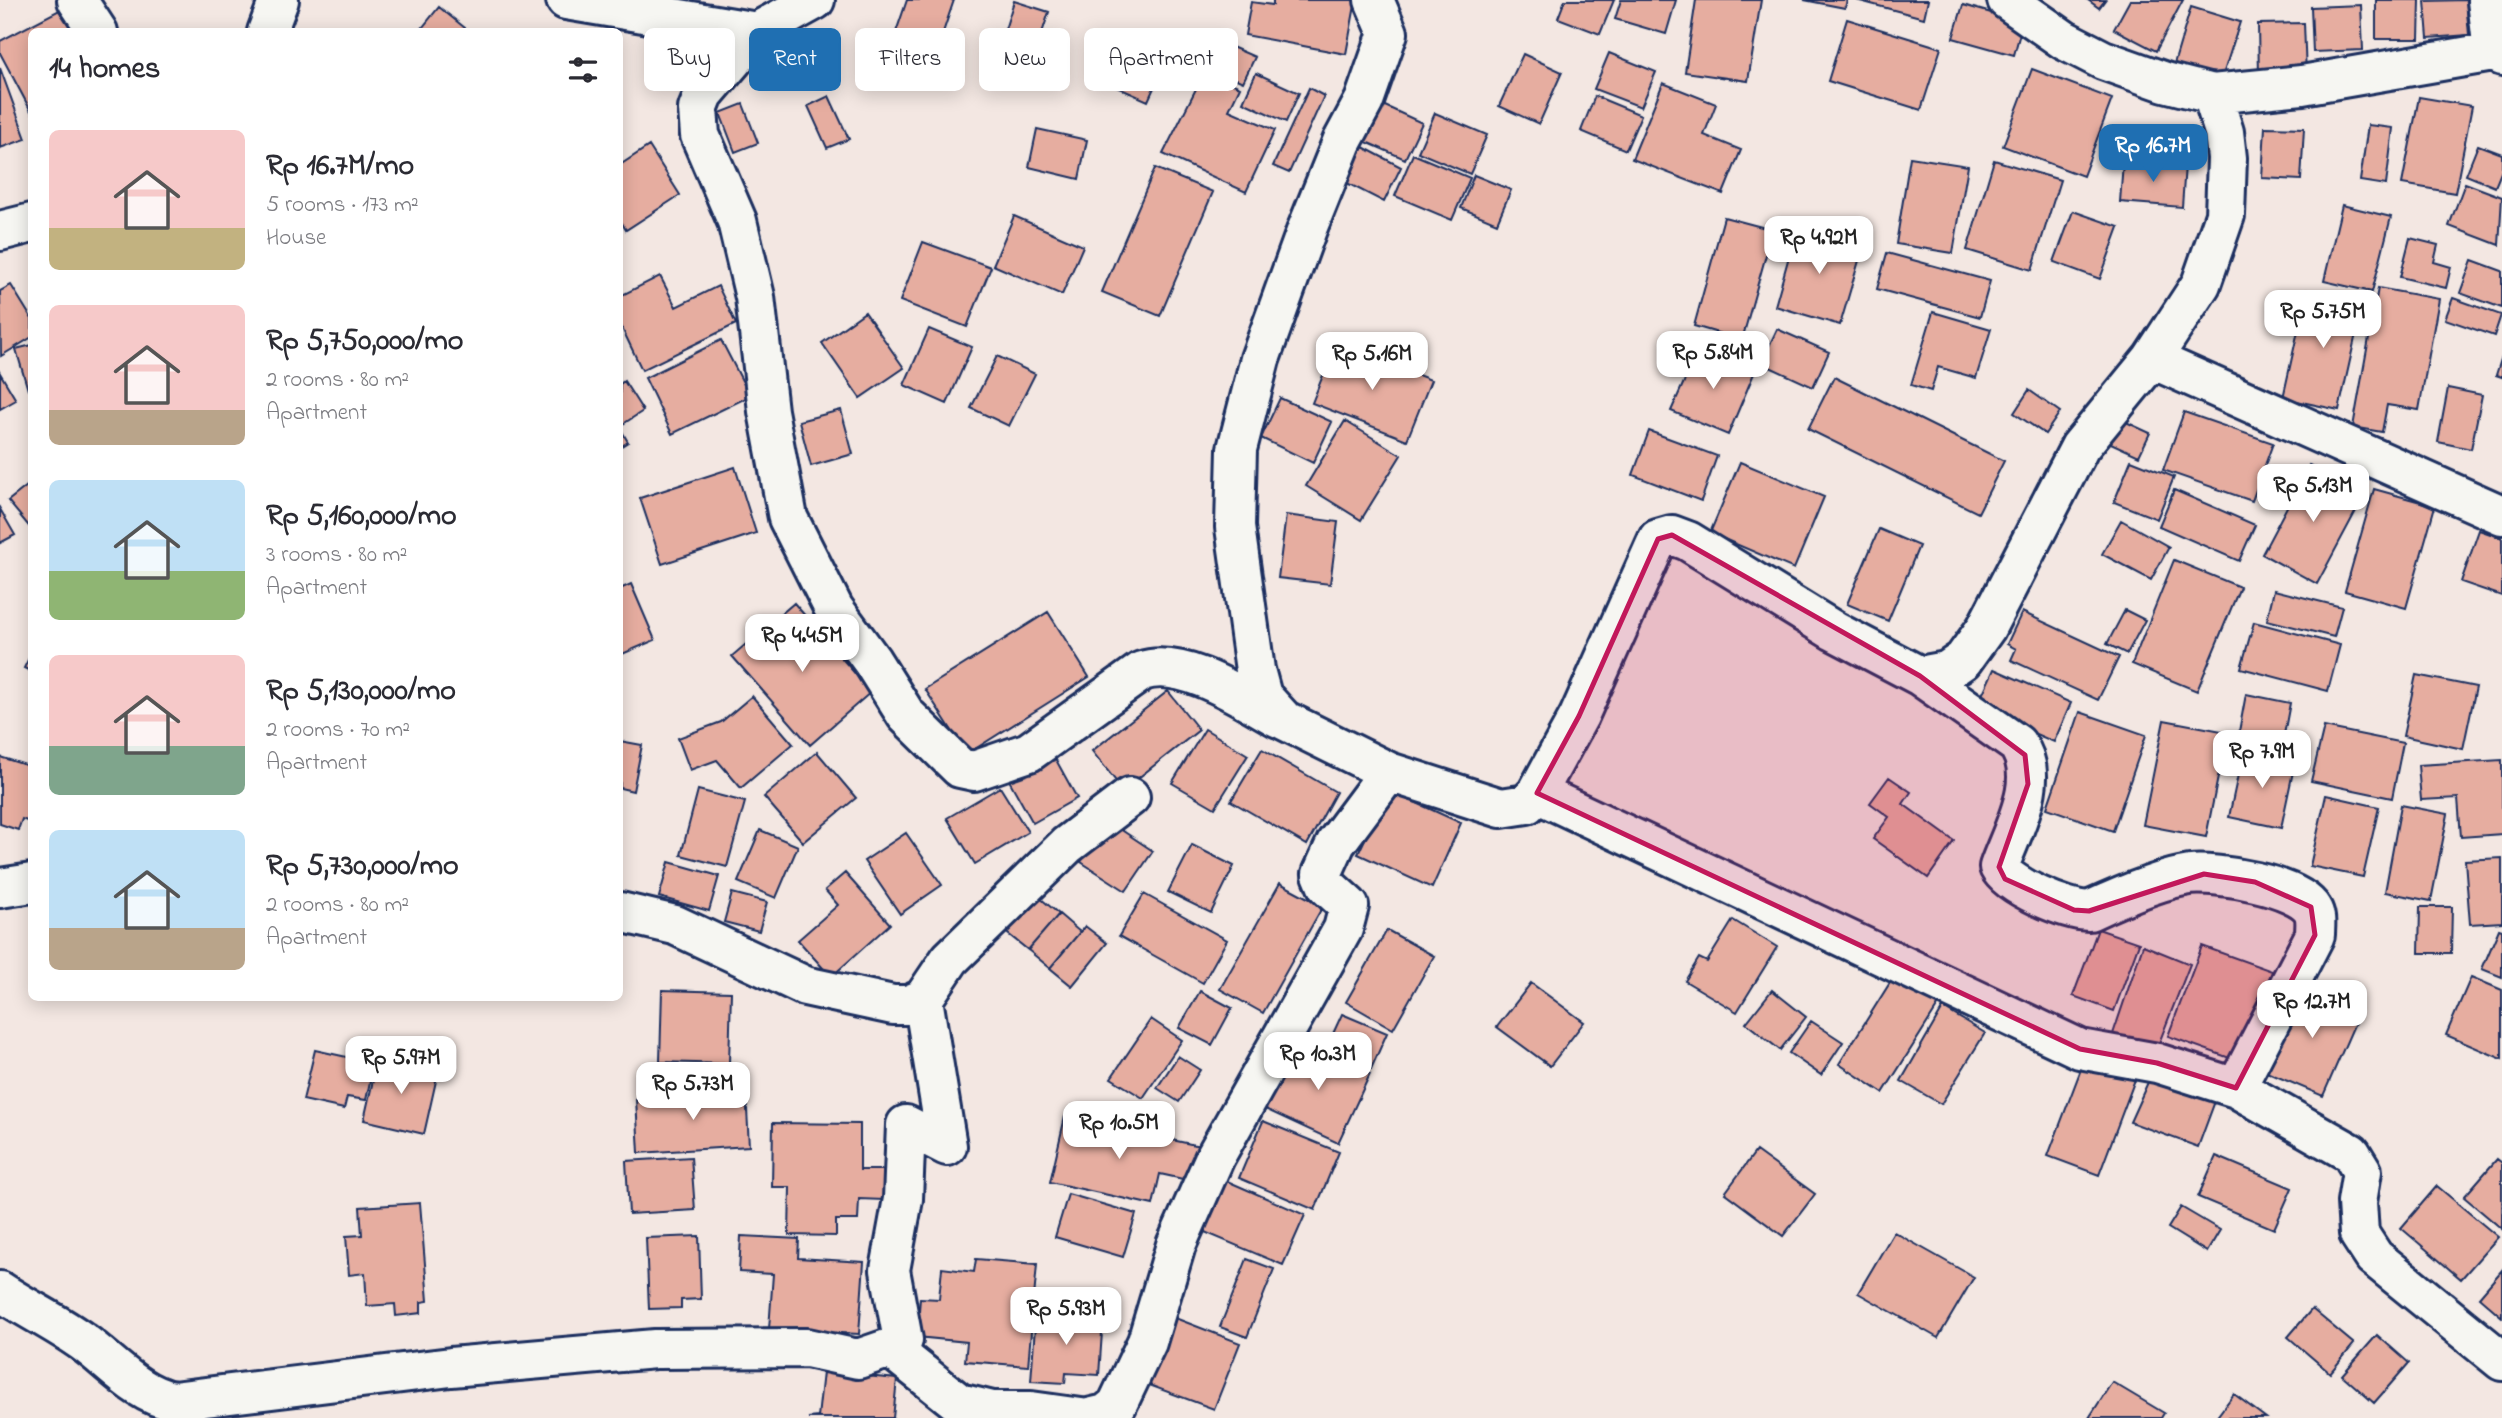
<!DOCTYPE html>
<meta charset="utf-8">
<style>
:root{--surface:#fff;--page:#f7f7f7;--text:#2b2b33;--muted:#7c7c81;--accent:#1f6fb2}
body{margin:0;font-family:"Indie Flower",sans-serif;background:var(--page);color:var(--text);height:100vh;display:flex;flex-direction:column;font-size:26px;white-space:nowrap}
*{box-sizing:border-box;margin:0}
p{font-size:23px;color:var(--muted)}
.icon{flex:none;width:38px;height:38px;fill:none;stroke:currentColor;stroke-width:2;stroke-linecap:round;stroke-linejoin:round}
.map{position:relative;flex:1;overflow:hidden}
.sheet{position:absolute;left:28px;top:28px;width:595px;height:973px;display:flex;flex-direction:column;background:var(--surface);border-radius:10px;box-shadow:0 4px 18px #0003}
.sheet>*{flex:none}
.hud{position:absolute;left:644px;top:28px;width:665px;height:63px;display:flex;gap:14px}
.price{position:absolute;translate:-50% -60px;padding:0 16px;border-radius:14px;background:#fff;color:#222;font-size:23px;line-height:46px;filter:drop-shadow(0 2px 4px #0008)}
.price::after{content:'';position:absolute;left:50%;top:42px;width:21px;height:16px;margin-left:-10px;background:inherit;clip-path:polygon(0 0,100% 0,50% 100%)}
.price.active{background:var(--accent);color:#fff}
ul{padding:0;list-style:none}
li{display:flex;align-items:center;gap:21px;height:175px;padding:0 21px}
li span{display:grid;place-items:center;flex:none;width:196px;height:140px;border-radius:10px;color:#555}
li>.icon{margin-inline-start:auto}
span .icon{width:84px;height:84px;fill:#fffc;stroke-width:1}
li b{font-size:30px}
h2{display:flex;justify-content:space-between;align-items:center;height:84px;padding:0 21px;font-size:30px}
.pill{padding:0 24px;border-radius:10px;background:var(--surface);box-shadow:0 4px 18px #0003;font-size:24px;line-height:63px}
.pill.active{background:var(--accent);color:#fff}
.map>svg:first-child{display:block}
.building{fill:#e6ada0;stroke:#1b2f5e;stroke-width:2}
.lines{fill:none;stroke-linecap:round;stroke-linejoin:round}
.minor-casing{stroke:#1b2f5e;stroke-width:44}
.minor{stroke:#f6f6f2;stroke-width:38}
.marked{fill:#c2185b;fill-opacity:0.2;stroke:#c2185b;stroke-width:5;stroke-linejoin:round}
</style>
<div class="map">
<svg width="2502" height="1418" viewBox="0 0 2502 1418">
<rect width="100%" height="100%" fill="#f3e7e2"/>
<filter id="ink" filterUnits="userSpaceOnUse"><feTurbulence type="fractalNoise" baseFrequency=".0143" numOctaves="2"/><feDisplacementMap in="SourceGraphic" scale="14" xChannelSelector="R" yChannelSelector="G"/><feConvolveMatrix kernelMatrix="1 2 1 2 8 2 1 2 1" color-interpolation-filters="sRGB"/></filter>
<g filter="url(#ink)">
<path class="building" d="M907 0H954L936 53 894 38Z
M1273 0H1356L1346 54 1245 35 1251 2 1273 5Z
M1565 0H1614L1600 34 1558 18Z
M1621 0H1676L1666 34 1615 19Z
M1696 0H1761L1748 81 1685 72Z
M1804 0H1847L1845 8Z
M1856 0H1928L1924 18Z
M2088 0H2105L2099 8Z
M2130 0H2183L2156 51 2114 29Z
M2376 0H2420L2419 39H2376Z
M2466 0 2469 35 2428 38 2425 1Z
M1014 1 1049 12 1030 69 996 58Z
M69 5 82 32H32V113L0 53V41Z
M1963 5 2023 22 2014 55 1953 38Z
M2361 5 2363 50 2313 52 2311 7Z
M439 7 470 32H419Z
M2191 7 2240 22 2222 78 2174 64Z
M1847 19 1941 48 1921 110 1828 81Z
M2304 23 2306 75 2259 77 2258 24Z
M1130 43 1167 59 1148 101 1112 85Z
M1225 44 1255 57 1243 82 1213 69Z
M1609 53 1656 72 1641 107 1594 89Z
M1523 54 1562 72 1539 124 1499 106Z
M0 68 26 139 0 148Z
M2032 69 2112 99 2083 176 2003 146Z
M1205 71 1240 87 1229 110 1275 130 1246 192 1163 154Z
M1256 73 1299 93 1286 122 1243 102Z
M1663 83 1716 104 1704 135 1741 150 1723 194 1632 159Z
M1309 88 1324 96 1289 173 1273 166Z
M829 96 849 139 827 148 808 106Z
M1595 96 1641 115 1626 150 1581 131Z
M2419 97 2472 106 2455 193 2402 184Z
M1374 101 1422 123 1405 159 1357 138Z
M743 104 758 143 735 152 720 113Z
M1435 113 1487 135 1470 174 1418 152Z
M2368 125 2393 128 2386 185 2360 181Z
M2265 127 2304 128 2301 180 2262 178Z
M1037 129 1087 140 1079 179 1029 167Z
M2478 145 2502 154V170L2495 187 2466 175Z
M649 146 680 195 626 230 620 220V165Z
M1363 147 1401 167 1384 202 1345 182Z
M1413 154 1470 178 1452 220 1395 196Z
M1910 157 1968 166 1953 253 1896 244Z
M1994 160 2060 180 2032 270 1967 250Z
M2123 162 2185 165 2182 207 2120 202Z
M1155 168 1213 192 1160 316 1102 292Z
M1474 175 1511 190 1497 223 1461 208Z
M2465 183 2502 197 2499 245 2449 226Z
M2342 205 2391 217 2372 292 2324 281Z
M2073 211 2119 227 2100 279 2054 262Z
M1014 216 1083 246 1062 295 993 265Z
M1724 217 1773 230 1742 340 1694 326Z
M1797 228 1863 247 1840 325 1775 306Z
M2410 238 2438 245 2434 262 2451 267 2446 288 2400 277Z
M923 242 991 267 967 327 900 301Z
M1887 253 1990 281 1980 317 1877 289Z
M2472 260 2502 271V308L2460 293Z
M660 276 676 307 718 286 736 324 642 370 620 324V296Z
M11 285 32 319V337L1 356 0 291Z
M2378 288 2439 299 2419 410 2387 405 2382 432 2353 427Z
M2307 290 2363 302 2339 410 2283 398Z
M2453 298 2501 315 2494 336 2445 319Z
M865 312 904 368 860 398 822 343Z
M1933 312 1991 329 1976 378 1938 367 1931 391 1911 385Z
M929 329 972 347 947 404 904 385Z
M1777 329 1829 352 1813 387 1761 363Z
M721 340 750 396 672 434 645 378Z
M1336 343 1431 380 1407 440 1312 403Z
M32 345V389L28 390 16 349Z
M1699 348 1755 371 1728 435 1671 411Z
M997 356 1035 374 1009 426 971 408Z
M2502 356V377L2496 375Z
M0 373 16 400 0 409Z
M1834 377 2004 461 1978 513 1808 429Z
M624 381 643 411 620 426V384Z
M2448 388 2482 395 2471 449 2438 442Z
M2029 390 2060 412 2045 434 2014 413Z
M1280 398 1332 422 1313 463 1261 438Z
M841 410 853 454 811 466 799 421Z
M2184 412 2273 443 2252 501 2163 470Z
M2113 416 2150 433 2139 456 2102 439Z
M1345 421 1401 455 1361 520 1306 486Z
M620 428 628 442 620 447Z
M1649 431 1717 456 1701 501 1633 475Z
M2131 460 2174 477 2157 519 2114 502Z
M1740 462 1824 497 1794 569 1710 533Z
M2309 465 2365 494 2317 584 2262 554Z
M735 467 756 533 662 564 640 498Z
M32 482V530L8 501Z
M2374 489 2435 506 2406 608 2345 591Z
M2174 490 2255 525 2239 561 2159 526Z
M0 509 15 535 0 543Z
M1286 515 1338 522 1330 584 1278 578Z
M2121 520 2169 547 2151 580 2102 554Z
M1879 529 1919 546 1888 621 1847 604Z
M2479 530 2502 538V596L2461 582Z
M2174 560 2240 587 2197 691 2132 664Z
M631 584 655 640 620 655V589Z
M2274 590 2342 607 2334 637 2267 620Z
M794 603 871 692 810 745 732 656Z
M2125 610 2145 620 2127 654 2107 644Z
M1048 612 1089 677 967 754 925 689Z
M2022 612 2119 657 2098 700 2011 660 2016 649 2007 644Z
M2254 622 2340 645 2328 691 2241 668Z
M32 652V672L24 668Z
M1994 669 2071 703 2054 742 1976 708Z
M2416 675 2476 687 2463 749 2403 736Z
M1168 691 1199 730 1123 790 1092 751Z
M2246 694 2290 703 2282 745 2238 737Z
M752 696 793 744 741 788 717 760 690 770 678 738 721 722Z
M2080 712 2146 735 2113 831 2047 808Z
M2164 720 2227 732 2206 837 2143 825Z
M2324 727 2403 743 2392 798 2311 781Z
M1205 729 1248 755 1215 808 1172 783Z
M620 741 642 745 633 791 620 788Z
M1050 749 1077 798 1033 823 1005 773Z
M1262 749 1336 792 1307 845 1231 801Z
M2243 751 2295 762 2281 828 2229 817Z
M817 752 856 798 803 842 764 797Z
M0 757 32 767V823L22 819 18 830 0 824Z
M2502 760V834L2461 837 2458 798 2421 800 2418 765Z
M1889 777 1911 792 1903 804 1954 841 1928 878 1873 839 1889 817 1870 803Z
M1000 787 1028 832 975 864 947 818Z
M698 790 745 802 727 867 681 855Z
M1388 790 1461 823 1432 888 1358 854Z
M2326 795 2379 807 2363 877 2310 866Z
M2401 805 2448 814 2431 901 2385 892Z
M1108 821 1153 851 1126 891 1081 862Z
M760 830 798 846 776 898 738 882Z
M906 833 942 885 900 914 864 861Z
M1192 845 1234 866 1211 913 1168 892Z
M2502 858V922L2470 924 2465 860Z
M669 862 719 876 709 911 659 897Z
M845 873 890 924 831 977 798 940 838 905 825 890Z
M1280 883 1323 906 1263 1013 1220 989Z
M1033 892 1059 914 1028 950 1003 930Z
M732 893 767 902 759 931 724 922Z
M1144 894 1227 940 1203 983 1119 936Z
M2420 907H2452L2451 953H2419Z
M1059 914 1080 932 1050 968 1028 950Z
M1733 920 1777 947 1737 1012 1685 981 1699 958 1707 962Z
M1085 926 1107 943 1072 986 1050 968Z
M2098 929 2139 943 2114 1011 2073 996Z
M2499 929 2502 930V977L2482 969Z
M1387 930 1434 956 1393 1029 1346 1002Z
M2143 945 2190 964 2157 1048 2113 1034Z
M2202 946 2272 971 2238 1061 2168 1036Z
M1898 970 1943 998 1883 1093 1839 1064Z
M2471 977 2502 990V1059L2446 1035Z
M1531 983 1584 1022 1550 1066 1497 1027Z
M2301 984 2361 1009 2323 1096 2264 1071Z
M662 990 731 992 729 1064 660 1062Z
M1772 990 1806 1017 1780 1050 1746 1023Z
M1200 991 1232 1008 1212 1045 1179 1028Z
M1943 1008 1985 1033 1941 1104 1901 1081Z
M1342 1014 1387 1033 1371 1069 1326 1049Z
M1151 1019 1182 1040 1143 1098 1111 1078Z
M1811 1021 1843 1042 1821 1075 1789 1053Z
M1297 1041 1370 1074 1338 1143 1265 1109Z
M315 1050 374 1063 366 1100 347 1097 344 1109 303 1100Z
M1178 1056 1200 1070 1179 1102 1157 1088Z
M2086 1056 2137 1074 2099 1175 2048 1156Z
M378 1058 438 1072 424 1134 364 1120Z
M2153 1071 2218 1093 2198 1147 2130 1122Z
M746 1091 749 1146 639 1153 636 1099Z
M1065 1117 1200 1146 1192 1181 1160 1174 1153 1205 1050 1182Z
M1263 1121 1339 1152 1315 1210 1239 1178Z
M773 1123 860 1124V1170H884V1200L859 1199 858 1220H836V1236L789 1235 790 1187H772Z
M1756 1151 1815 1194 1783 1236 1725 1193Z
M2216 1156 2292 1188 2274 1229 2198 1197Z
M691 1157 695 1210 629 1214 626 1161Z
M2497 1159 2502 1163V1229L2464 1197Z
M1218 1177 1305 1215 1283 1265 1195 1228Z
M2437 1186 2498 1237 2461 1279 2401 1228Z
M1068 1194 1136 1214 1123 1257 1055 1237Z
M420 1203 428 1301 421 1302V1313L396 1316 395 1304 367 1306 365 1273 349 1275 346 1236 362 1235 360 1207Z
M2181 1207 2220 1230 2207 1252 2168 1228Z
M1894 1232 1974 1277 1938 1338 1858 1293Z
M699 1236 701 1299 681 1300V1308L649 1309 646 1238Z
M741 1236 799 1239 798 1258 864 1262 859 1334 769 1329 773 1274 739 1272Z
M976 1259 1037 1264 1028 1366 965 1361 967 1342 917 1337 920 1298 939 1299 942 1268 974 1272Z
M1247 1259 1274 1269 1247 1337 1220 1327Z
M2502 1270V1317L2479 1297Z
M2312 1309 2354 1344 2330 1373 2288 1337Z
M1036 1313 1103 1318 1099 1375 1066 1373 1065 1383 1031 1381Z
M1175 1318 1240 1343 1214 1409 1149 1385Z
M2377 1335 2409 1363 2374 1403 2342 1375Z
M823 1372 897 1379 893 1418H808L818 1417Z
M2112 1382 2164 1413 2161 1418H2089Z
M2234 1394 2266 1418H2216Z"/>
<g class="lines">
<g class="minor-casing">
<path id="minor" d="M77 0 98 32
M566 0 757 32
M815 0 757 32 704 94 698 109 700 135 737 221 755 297 768 411 788 518 834 609 872 661 906 715 960 768 974 771 1029 752 1142 671C1183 657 1243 698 1279 718
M1374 0 1388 33 1364 101 1342 142 1307 229 1260 359 1237 449 1235 527 1255 670 1262 696 1284 720 1389 772 1501 808 1527 804 1537 793 1579 716 1658 539 1672 535 1688 541 1834 631 1920 676 1947 671 1963 660 1986 628 2080 447 2152 359 2201 284 2225 215 2227 158 2224 132 2212 94
M2007 0 2064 40 2103 60 2165 82 2212 94 2302 85 2493 52 2502 56
M2487 0 2493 52
M267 32 279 0
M0 231 32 223
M2152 359 2502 515
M1920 676 2017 744C2043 779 2012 830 1999 867 2009 887 2066 910 2089 911 2117 898 2160 879 2190 875 2216 872 2298 885 2312 909 2317 917 2315 926 2315 935L2236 1088 2351 1153 2362 1171 2357 1202 2359 1234 2374 1257 2502 1361
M1537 793 2080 1049 2157 1063 2236 1088
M0 888 32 883
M620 912 675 925 805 986 893 1005H908L923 999 950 959 1067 845 1130 797
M0 1291C27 1309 57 1323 83 1342 111 1362 138 1395 173 1401L451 1367 655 1349 807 1348 858 1359 890 1348 903 1340 890 1270 903 1199 906 1125 947 1146 923 999
M890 1348 959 1403 992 1411H1031L1081 1418
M1089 1418 1106 1414 1117 1405 1147 1342 1176 1245 1215 1157 1343 929 1349 906 1327 886 1322 874 1336 843 1389 772"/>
</g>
<use href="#minor" class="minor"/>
</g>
</g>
<path class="marked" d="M1672 535 1920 676 2025 755 2028 784 1999 867 2005 879 2074 910 2089 911 2204 874 2255 882 2311 907 2315 935 2236 1088 2157 1063 2080 1049 1537 793 1579 716 1658 539Z"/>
</svg>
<b class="price active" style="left:2153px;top:184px">Rp 16.7M</b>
<b class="price" style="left:1819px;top:276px">Rp 4.92M</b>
<b class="price" style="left:2323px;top:350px">Rp 5.75M</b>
<b class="price" style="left:1713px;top:391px">Rp 5.84M</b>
<b class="price" style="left:1372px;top:392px">Rp 5.16M</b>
<b class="price" style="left:2313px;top:524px">Rp 5.13M</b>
<b class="price" style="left:802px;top:674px">Rp 4.45M</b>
<b class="price" style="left:2262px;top:790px">Rp 7.9M</b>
<b class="price" style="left:2312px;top:1040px">Rp 12.7M</b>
<b class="price" style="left:1318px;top:1092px">Rp 10.3M</b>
<b class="price" style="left:401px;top:1096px">Rp 5.97M</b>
<b class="price" style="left:693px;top:1122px">Rp 5.73M</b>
<b class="price" style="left:1119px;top:1161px">Rp 10.5M</b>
<b class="price" style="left:1066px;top:1347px">Rp 5.93M</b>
<div class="hud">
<a class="pill">Buy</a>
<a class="pill active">Rent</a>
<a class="pill">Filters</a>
<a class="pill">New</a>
<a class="pill">Apartment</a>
</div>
<section class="sheet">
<h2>14 homes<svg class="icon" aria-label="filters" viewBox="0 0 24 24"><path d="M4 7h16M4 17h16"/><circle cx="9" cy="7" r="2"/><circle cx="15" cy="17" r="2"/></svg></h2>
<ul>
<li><span style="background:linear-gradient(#f6c9c9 70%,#c2b280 0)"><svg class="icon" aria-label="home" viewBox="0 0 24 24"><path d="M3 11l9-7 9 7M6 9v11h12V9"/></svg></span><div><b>Rp 16.7M/mo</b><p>5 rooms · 173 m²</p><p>House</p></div></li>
<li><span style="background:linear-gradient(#f6c9c9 75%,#b9a48a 0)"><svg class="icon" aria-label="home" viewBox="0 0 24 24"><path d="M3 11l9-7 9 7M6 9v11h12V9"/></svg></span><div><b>Rp 5,750,000/mo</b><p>2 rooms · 80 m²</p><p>Apartment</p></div></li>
<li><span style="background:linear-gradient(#bfe0f5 65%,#8fb573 0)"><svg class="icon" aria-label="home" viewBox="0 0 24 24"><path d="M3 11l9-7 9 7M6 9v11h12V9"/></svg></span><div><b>Rp 5,160,000/mo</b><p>3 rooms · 80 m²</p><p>Apartment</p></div></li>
<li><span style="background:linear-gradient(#f6c9c9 65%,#7fa58c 0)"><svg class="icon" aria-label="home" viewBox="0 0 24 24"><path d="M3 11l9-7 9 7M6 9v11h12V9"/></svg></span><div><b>Rp 5,130,000/mo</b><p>2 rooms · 70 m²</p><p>Apartment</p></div></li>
<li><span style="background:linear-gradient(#bfe0f5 70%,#b9a48a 0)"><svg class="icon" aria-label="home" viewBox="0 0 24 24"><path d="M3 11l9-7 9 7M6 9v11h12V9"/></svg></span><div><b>Rp 5,730,000/mo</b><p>2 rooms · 80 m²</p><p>Apartment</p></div></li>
</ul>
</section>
</div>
